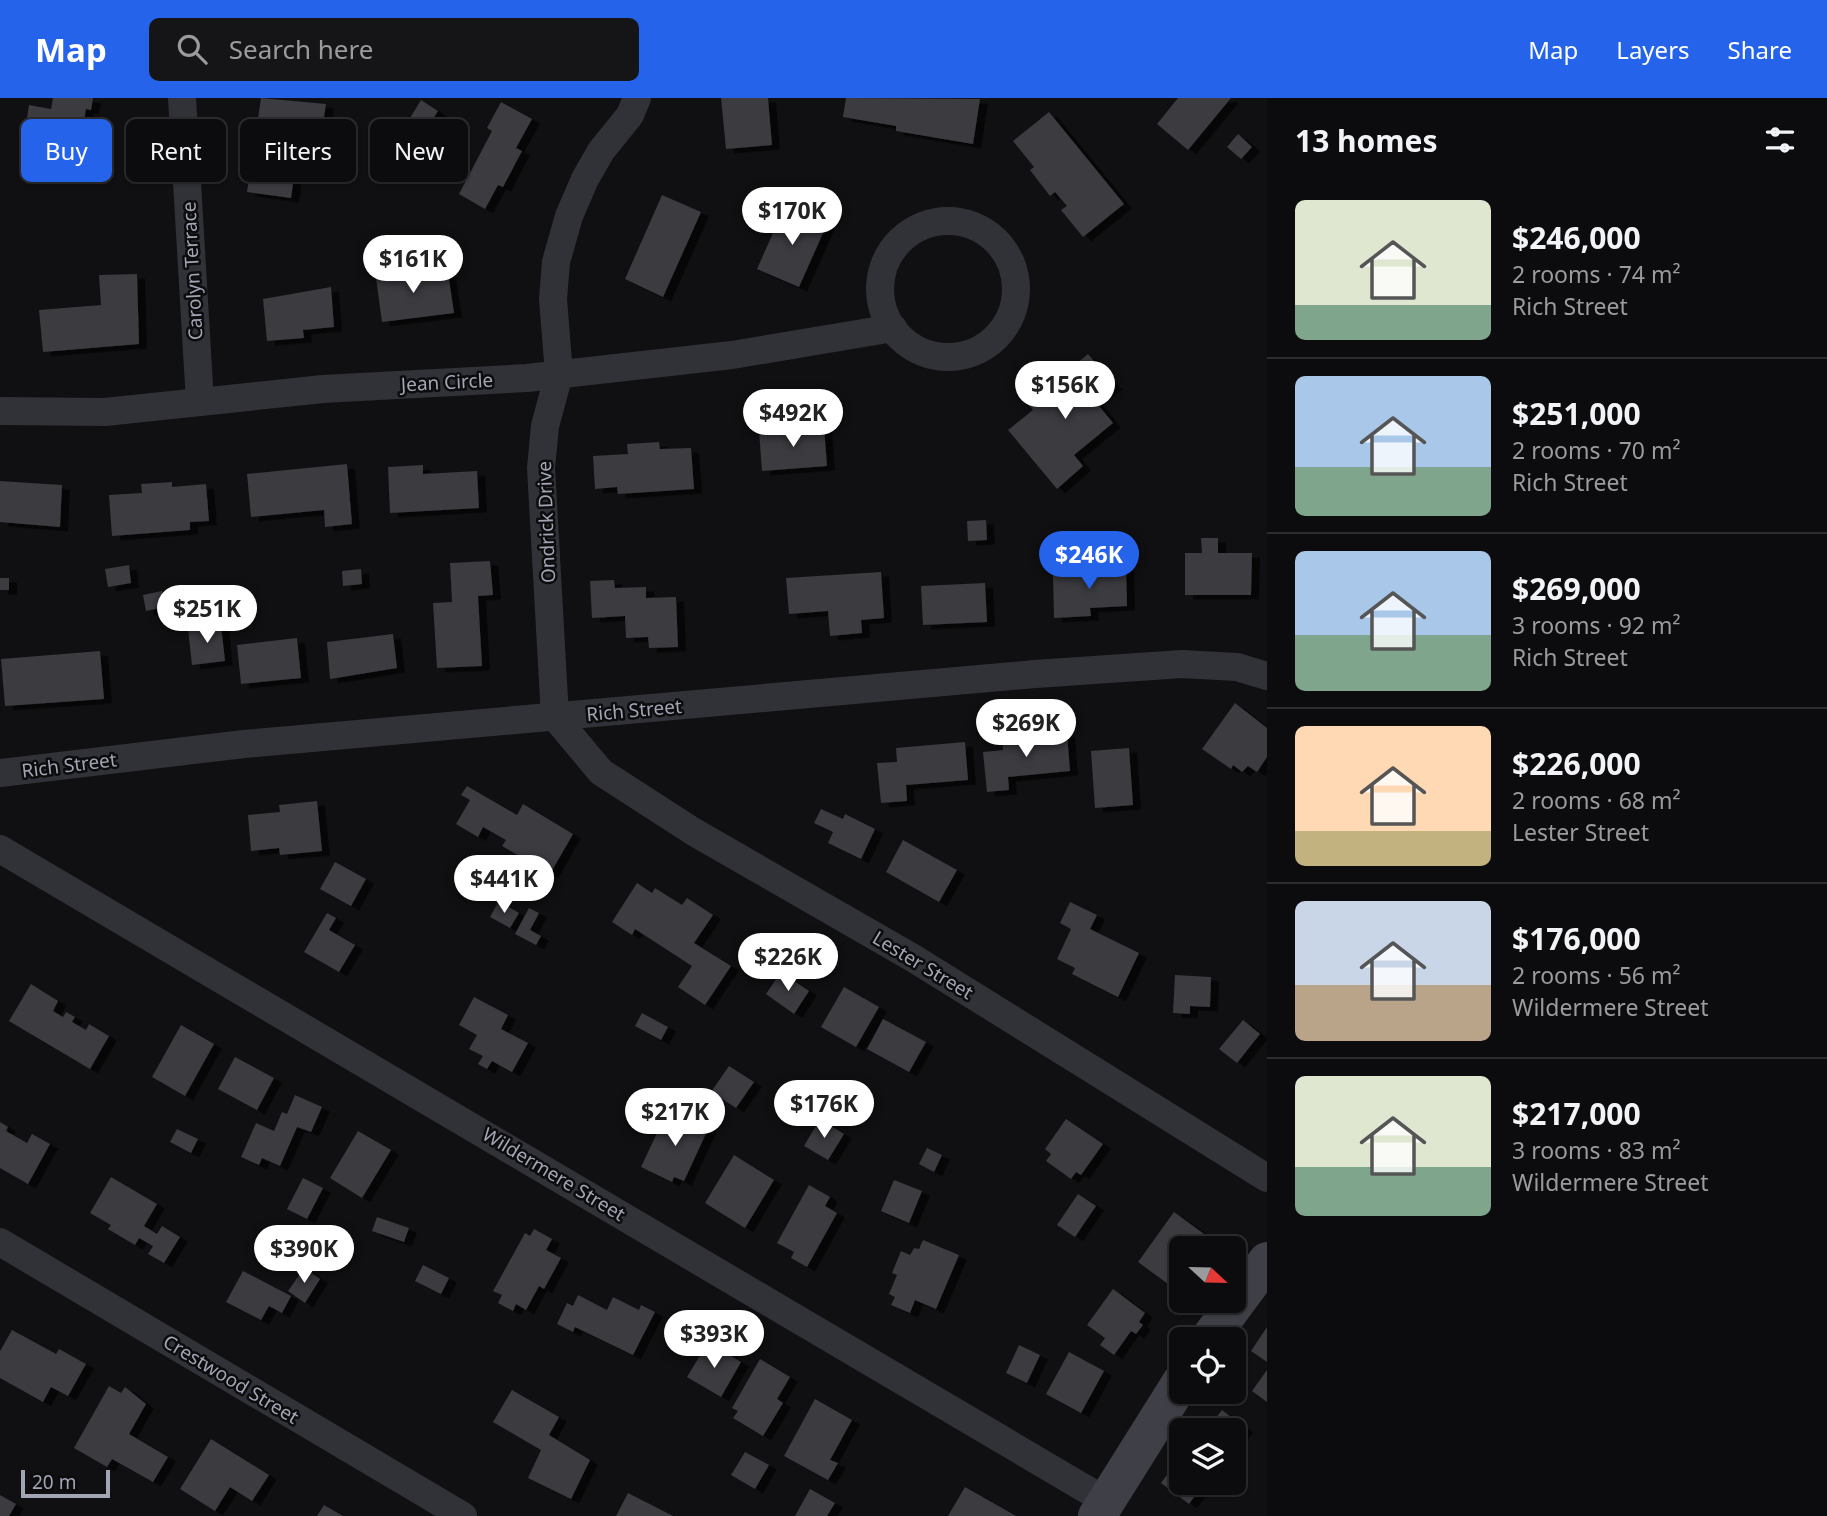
<!DOCTYPE html>
<meta charset="utf-8">
<style>
:root{--surface:#0c0c0e;--page:#151517;--text:#f1f3f6;--muted:#9a9b9e;--line:#2c2c2e;--accent:#2563eb}
body{margin:0;font-family:"Noto Sans",sans-serif;background:var(--page);color:var(--text);height:100vh;display:flex;flex-direction:column;font-size:26px;white-space:nowrap}
*{box-sizing:border-box;margin:0}
p{font-size:23px;color:var(--muted)}
.icon{flex:none;width:38px;height:38px;fill:none;stroke:currentColor;stroke-width:2;stroke-linecap:round;stroke-linejoin:round}
.map{position:relative;flex:1;overflow:hidden}
.panel{display:flex;flex-direction:column;background:var(--surface);width:560px}
.panel>*{flex:none}
.banner{position:absolute;left:21px;top:21px;width:665px;height:63px;display:flex;gap:14px}
.needle{width:46px;rotate:112deg}
.controls{position:absolute;left:1169px;top:1138px;display:grid;gap:14px}
.controls a{display:grid;place-items:center;width:77px;height:77px;border-radius:10px;background:var(--surface);box-shadow:0 2px 5px #0004,0 0 0 2px var(--line);font-size:35px}
.scale{position:absolute;left:21px;bottom:18px;width:89px;box-sizing:border-box;padding-left:7px;border:4px solid #a1a5b4;border-top:0;font-size:19px;line-height:24px;white-space:nowrap;color:#a1a5b4;-webkit-text-stroke:5px #0c0b0d;paint-order:stroke}
.price{position:absolute;translate:-50% -60px;padding:0 16px;border-radius:24px;background:#fff;color:#222;font-size:23px;line-height:46px;filter:drop-shadow(0 2px 4px #0008)}
.price::after{content:'';position:absolute;left:50%;top:42px;width:21px;height:16px;margin-left:-10px;background:inherit;clip-path:polygon(0 0,100% 0,50% 100%)}
.price.active{background:var(--accent);color:#fff}
ul{padding:0;list-style:none}
li{display:flex;align-items:center;gap:21px;height:175px;padding:0 28px}
li+li{border-top:2px solid var(--line)}
li span{display:grid;place-items:center;flex:none;width:196px;height:140px;border-radius:10px;color:#555}
li>.icon{margin-inline-start:auto}
span .icon{width:84px;height:84px;fill:#fffc;stroke-width:1}
li b{font-size:30px}
h2{display:flex;justify-content:space-between;align-items:center;height:84px;padding:0 28px;font-size:30px}
.pill{padding:0 24px;border-radius:10px;background:var(--surface);box-shadow:0 2px 5px #0004,0 0 0 2px var(--line);font-size:24px;line-height:63px}
.pill.active{background:var(--accent);color:#fff}
header{display:flex;align-items:center;gap:42px;box-sizing:border-box;height:98px;padding:0 35px;background:var(--accent);color:#fff}
header strong{font-size:33px}
nav{display:flex;gap:38px;margin-inline-start:auto;font-size:24px}
.search{width:490px;height:63px;background:var(--page);display:flex;align-items:center;gap:18px;box-sizing:border-box;padding:0 24px;border-radius:10px;color:var(--muted);font-size:26px}
main{display:flex;flex:1;min-height:0}
.map>svg:first-child{display:block}
.building{fill:#3a3a40;filter:url(#shadow)}
.lines{fill:none;stroke-linecap:round;stroke-linejoin:round}
.minor{stroke:#313237;stroke-width:28}
.secondary{stroke:#3f4047;stroke-width:38}
.labels{text-anchor:middle;dominant-baseline:central;stroke-width:5;stroke-linejoin:round;paint-order:stroke}
.street-label{font-size:19px;fill:#a1a5b4;stroke:#0c0b0d}
</style>
<header>
<strong>Map</strong>
<div class="search"><svg class="icon" aria-label="search" viewBox="0 0 24 24"><circle cx="10" cy="10" r="6"/><path d="M15 15l6 6"/></svg>Search here</div>
<nav><a>Map</a><a>Layers</a><a>Share</a></nav>
</header>
<main>
<div class="map">
<svg width="1267" height="1418" viewBox="0 0 1267 1418">
<defs>
<filter id="shadow"><feDropShadow dx="8" dy="4.5" stdDeviation="0" flood-color="#0009"/></filter>
</defs>
<rect width="100%" height="100%" fill="#101012"/>
<path class="building" d="M53 0H93L91 12 86 11 75 74 38 67 43 36 25 33 29 7 51 11Z
M261 0 326 6 321 39 300 36 291 100 247 94Z
M721 0H768L772 47 726 51Z
M846 0 980 1 973 46 896 33V28L843 19Z
M1178 0H1231L1188 52 1157 26Z
M421 2 438 13 427 30 410 20Z
M501 4 532 21 516 50 522 53 503 89 498 87 485 111 459 96 492 33 487 30Z
M1049 14 1124 106 1083 139 1061 112 1067 108 1055 94 1050 98 1030 72 1034 69 1013 43Z
M1238 36 1252 49 1241 61 1227 49Z
M662 97 701 114 663 199 625 181Z
M785 108 827 126 799 189 757 171Z
M411 169 413 179 448 175 454 215 382 224 375 173Z
M137 176 139 246 43 254 39 212 101 207 99 177Z
M331 189 334 229 303 232 304 240 267 243 263 201Z
M1088 256 1114 287 1095 303 1113 325 1074 357 1083 368 1057 391 1008 332 1033 312 1028 306Z
M824 329 827 368 762 373 759 333Z
M659 344 660 351 691 350 694 391 618 396 617 389 595 391 593 358 628 356 627 346Z
M347 366 352 426 325 429 324 412 251 419 247 376Z
M423 367V376L477 373 479 410 390 415 388 369Z
M0 383 62 387 60 429 0 424Z
M172 384V389L206 386 209 423 190 424V432L112 438 109 397 142 395 141 386Z
M986 422 987 442 968 443 967 423Z
M1201 440H1218V455H1252L1251 497H1185V455H1202Z
M490 463 493 497 478 498 482 568 437 570 433 505 452 504 450 465Z
M129 467 131 485 108 489 105 471Z
M1126 468 1127 508 1090 510 1091 518 1054 520 1053 475Z
M361 471 362 486 343 488 342 473Z
M881 474 884 520 861 522 862 535 830 538 828 513 789 516 786 480Z
M0 480H9V492H0Z
M614 482 615 490 646 489V500L676 499 678 549 649 550 648 539 626 540 625 518 592 520 590 483Z
M985 485 987 524 923 527 921 488Z
M162 493 165 509 146 513 143 497Z
M221 527 225 563 192 567 188 531Z
M393 536 397 570 330 581 327 544Z
M297 540 301 580 241 586 237 547Z
M100 553 104 601 5 608 1 561Z
M1235 605 1267 630V659L1257 674 1248 668 1242 674 1233 667 1231 671 1202 651Z
M1067 635 1070 673 1008 679 1009 692 987 694 983 654 1003 652 1002 641Z
M965 644 968 682 906 687 907 703 881 705 877 665 897 664 896 650Z
M1129 650 1133 707 1095 710 1091 653Z
M467 688 517 717 523 706 573 736 550 776 502 748 506 742 483 729 478 739 456 726 470 702 461 697Z
M317 703 322 753 280 757 279 750 251 753 248 717 280 714 279 707Z
M821 711 843 721 845 716 875 731 861 761 828 745 833 734 814 725Z
M903 742 957 772 939 804 886 774Z
M335 764 366 781 351 808 320 791Z
M637 785 652 795 655 790 682 807 687 800 713 817 694 845 731 868 705 907 678 889 692 868 635 831 632 837 612 824Z
M499 803 519 815 510 830 490 819Z
M1070 804 1097 817 1090 831 1139 855 1118 899 1072 876 1075 870 1057 861 1071 831 1060 825Z
M529 810 539 815 530 832 541 838 536 847 515 836Z
M327 815 336 820 329 832 355 847 339 874 304 854Z
M781 874 809 893 794 916 766 896Z
M1175 877 1211 879 1210 909 1190 908V916L1173 915Z
M31 886 58 903 53 913 63 919 66 914 75 919 72 924 86 932 89 926 109 938 90 971 9 923Z
M844 889 879 909 856 949 821 929Z
M474 899 508 917 501 931 528 945 512 974 492 963 487 971 478 966 483 958 469 951 477 937 459 927Z
M642 915 668 929 661 942 635 928Z
M883 921 926 944 909 974 867 951Z
M1243 922 1260 936 1237 965 1219 951Z
M181 927 214 946 185 998 152 979Z
M235 959 274 980 257 1012 218 991Z
M729 968 754 984 736 1010 711 994Z
M295 997 322 1009 311 1034 297 1029 280 1068 262 1060 259 1067 241 1059 256 1025 274 1033 282 1014 287 1016Z
M672 1016 687 1023 690 1019 709 1029 684 1083 674 1079 672 1084 641 1069 665 1018 670 1021Z
M820 1021 844 1036 828 1062 804 1048Z
M1066 1021 1103 1046 1081 1077 1076 1074 1071 1081 1046 1063 1051 1056 1045 1051Z
M0 1024 8 1029 6 1033 27 1045 32 1036 50 1046 28 1086 0 1070Z
M177 1031 198 1041 191 1055 170 1044Z
M358 1033 391 1052 362 1100 330 1080Z
M927 1050 942 1057 934 1074 919 1066Z
M734 1057 774 1082 745 1130 705 1105Z
M111 1079 157 1106 144 1128 157 1136 162 1128 180 1139 164 1165 148 1156 153 1148 139 1140 135 1147 108 1131 111 1127 90 1115Z
M303 1080 323 1090 307 1121 287 1111Z
M894 1082 922 1093 909 1125 881 1113Z
M809 1087 830 1099 825 1108 837 1115 807 1169 791 1160 794 1154 777 1145Z
M1078 1096 1096 1108 1075 1139 1057 1127Z
M1174 1114 1204 1136 1194 1150H1181V1168L1168 1186 1138 1164Z
M377 1119 409 1130 404 1144 372 1133Z
M534 1131 552 1141 546 1152 561 1160 544 1191 539 1188 526 1212 516 1206 513 1213 498 1205 502 1197 493 1193 525 1135 530 1138Z
M923 1142 959 1157 936 1211 915 1202 910 1215 891 1207 895 1199 889 1196 897 1177 892 1175 901 1153 910 1157 914 1150 919 1151Z
M423 1167 449 1180 441 1196 415 1183Z
M304 1170 320 1181 305 1205 288 1193Z
M243 1173 291 1198 282 1215 269 1208 261 1222 226 1204Z
M1113 1191 1145 1215 1139 1224 1143 1227 1136 1236 1131 1233 1114 1257 1100 1247 1105 1240 1087 1227Z
M578 1197 607 1212 613 1199 639 1212 641 1207 655 1214 633 1257 575 1229 573 1234 557 1226 567 1205 573 1208Z
M1267 1229V1264L1251 1253Z
M12 1232 56 1256 59 1251 86 1266 68 1298 51 1289 43 1304 0 1280V1253Z
M708 1244 741 1264 721 1299 687 1279Z
M1019 1247 1040 1257 1027 1285 1006 1275Z
M1069 1254 1104 1273 1081 1315 1046 1296Z
M760 1261 790 1279 777 1301 783 1305 763 1338 733 1320 738 1313 732 1310Z
M1267 1272V1304L1252 1293Z
M109 1288 121 1295 125 1289 146 1306 129 1336 168 1359 153 1384 112 1361 107 1369 74 1350Z
M512 1292 559 1319 549 1337 590 1362 571 1401 528 1380 541 1352 493 1324Z
M815 1301 852 1322 830 1362 838 1365 828 1382 784 1358Z
M1222 1312 1245 1330 1234 1345V1332H1207Z
M211 1341 269 1377 252 1403 230 1389 215 1413 180 1391Z
M745 1354 769 1367 755 1391 731 1377Z
M1181 1358V1384H1205L1189 1406 1161 1385Z
M965 1389 1016 1418H948Z
M810 1391 835 1405 827 1418H795Z
M628 1395 673 1418H616Z
M0 1397 16 1406 9 1418H0Z
M324 1407 343 1418H317Z"/>
<g class="lines">
<path class="minor" d="M182 0 200 304
M637 0 630 17 601 53 585 81 569 118 556 164 553 201 559 276 545 328 541 370 555 619 601 674 694 734 913 860 1267 1080
M880 191a68 68 0 1 1 136 0a68 68 0 1 1-136 0Z
M0 313 105 314 323 291 527 280 732 257 893 230
M0 675 244 646 1035 576 1182 566 1237 569 1267 578
M0 751 1106 1403
M0 1144 463 1418"/>
<path class="secondary" d="M1209 1241 1267 1163
M1097 1418 1181 1284"/>
</g>
<g class="labels">
<g class="street-label">
<text transform="translate(192 173) rotate(-93)">Carolyn Terrace</text>
<text transform="translate(447 284) rotate(-3)">Jean Circle</text>
<text transform="translate(546 424) rotate(-92)">Ondrick Drive</text>
<text transform="translate(634 612) rotate(-5)">Rich Street</text>
<text transform="translate(69 667) rotate(-7)">Rich Street</text>
<text transform="translate(923 867) rotate(31)">Lester Street</text>
<text transform="translate(554 1076) rotate(31)">Wildermere Street</text>
<text transform="translate(231 1281) rotate(31)">Crestwood Street</text>
</g>
</g>
</svg>
<div class="controls">
<a><svg class="needle" viewBox="-14 -14 28 28"><path d="M0-13l5 13h-10z" fill="#e53935"/><path d="M0 13l5-13h-10z" fill="#9a9b9e"/></svg></a>
<a><svg class="icon" aria-label="locate" viewBox="0 0 24 24"><circle cx="12" cy="12" r="6"/><path d="M12 2v4M12 18v4M2 12h4M18 12h4"/></svg></a>
<a><svg class="icon" aria-label="layers" viewBox="0 0 24 24"><path d="M12 4l9 5-9 5-9-5zM3 14l9 5 9-5"/></svg></a>
</div>
<div class="scale">20 m</div>
<b class="price" style="left:792px;top:149px">$170K</b>
<b class="price" style="left:413px;top:197px">$161K</b>
<b class="price" style="left:1065px;top:323px">$156K</b>
<b class="price" style="left:793px;top:351px">$492K</b>
<b class="price active" style="left:1089px;top:493px">$246K</b>
<b class="price" style="left:207px;top:547px">$251K</b>
<b class="price" style="left:1026px;top:661px">$269K</b>
<b class="price" style="left:504px;top:817px">$441K</b>
<b class="price" style="left:788px;top:895px">$226K</b>
<b class="price" style="left:824px;top:1042px">$176K</b>
<b class="price" style="left:675px;top:1050px">$217K</b>
<b class="price" style="left:304px;top:1187px">$390K</b>
<b class="price" style="left:714px;top:1272px">$393K</b>
<div class="banner">
<a class="pill active">Buy</a>
<a class="pill">Rent</a>
<a class="pill">Filters</a>
<a class="pill">New</a>
</div>
</div>
<section class="panel">
<h2>13 homes<svg class="icon" aria-label="filters" viewBox="0 0 24 24"><path d="M4 7h16M4 17h16"/><circle cx="9" cy="7" r="2"/><circle cx="15" cy="17" r="2"/></svg></h2>
<ul>
<li><span style="background:linear-gradient(#dfe7d0 75%,#7fa58c 0)"><svg class="icon" aria-label="home" viewBox="0 0 24 24"><path d="M3 11l9-7 9 7M6 9v11h12V9"/></svg></span><div><b>$246,000</b><p>2 rooms · 74 m²</p><p>Rich Street</p></div></li>
<li><span style="background:linear-gradient(#a9c7e8 65%,#7fa58c 0)"><svg class="icon" aria-label="home" viewBox="0 0 24 24"><path d="M3 11l9-7 9 7M6 9v11h12V9"/></svg></span><div><b>$251,000</b><p>2 rooms · 70 m²</p><p>Rich Street</p></div></li>
<li><span style="background:linear-gradient(#a9c7e8 60%,#7fa58c 0)"><svg class="icon" aria-label="home" viewBox="0 0 24 24"><path d="M3 11l9-7 9 7M6 9v11h12V9"/></svg></span><div><b>$269,000</b><p>3 rooms · 92 m²</p><p>Rich Street</p></div></li>
<li><span style="background:linear-gradient(#ffd9b3 75%,#c2b280 0)"><svg class="icon" aria-label="home" viewBox="0 0 24 24"><path d="M3 11l9-7 9 7M6 9v11h12V9"/></svg></span><div><b>$226,000</b><p>2 rooms · 68 m²</p><p>Lester Street</p></div></li>
<li><span style="background:linear-gradient(#c9d6e8 60%,#b9a48a 0)"><svg class="icon" aria-label="home" viewBox="0 0 24 24"><path d="M3 11l9-7 9 7M6 9v11h12V9"/></svg></span><div><b>$176,000</b><p>2 rooms · 56 m²</p><p>Wildermere Street</p></div></li>
<li><span style="background:linear-gradient(#dfe7d0 65%,#7fa58c 0)"><svg class="icon" aria-label="home" viewBox="0 0 24 24"><path d="M3 11l9-7 9 7M6 9v11h12V9"/></svg></span><div><b>$217,000</b><p>3 rooms · 83 m²</p><p>Wildermere Street</p></div></li>
</ul>
</section>
</main>
